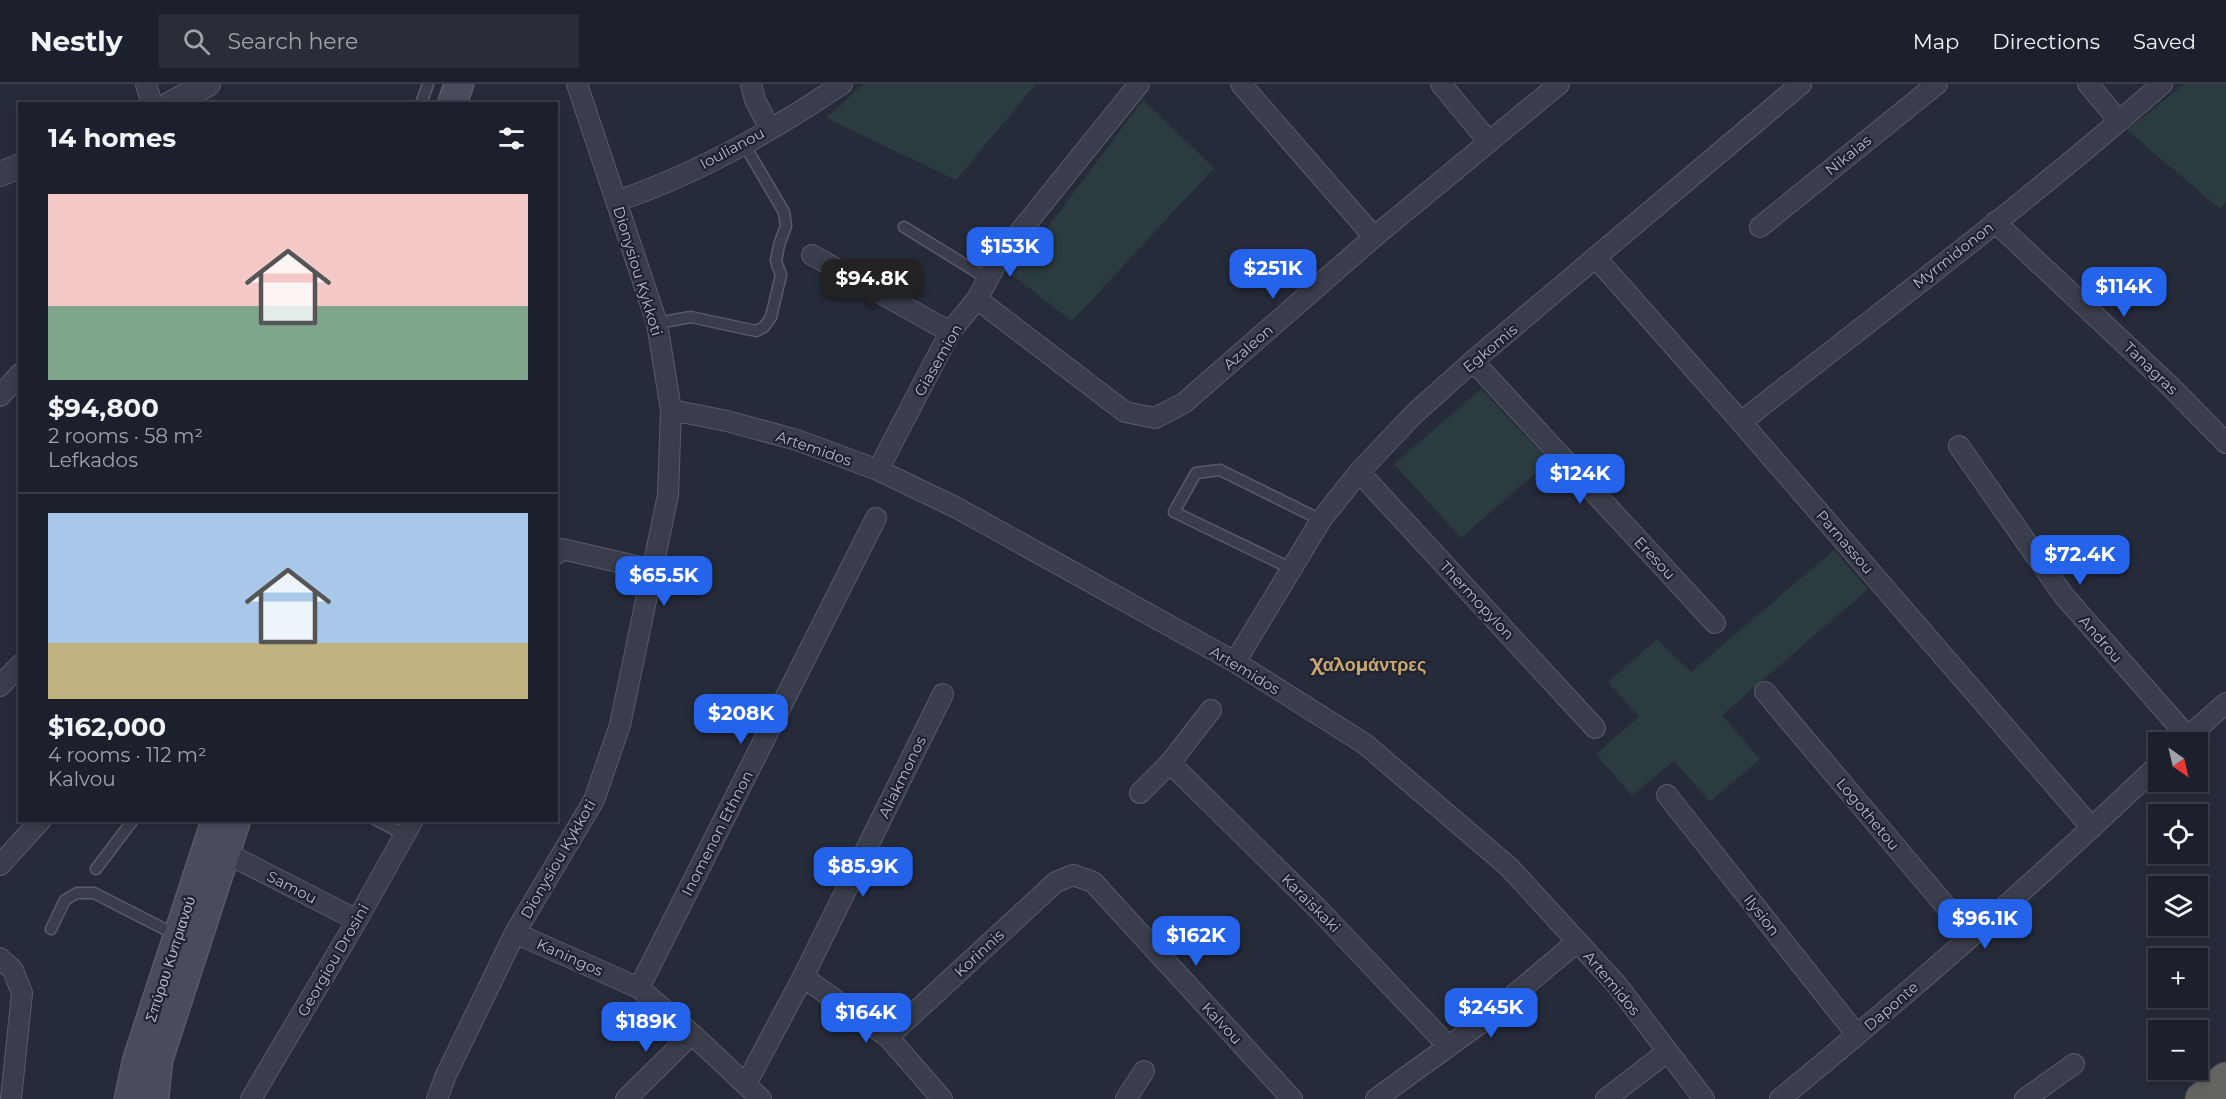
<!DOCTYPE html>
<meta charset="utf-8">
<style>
:root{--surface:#1c202c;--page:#292d38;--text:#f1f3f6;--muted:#a0a3a9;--line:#3a3e48;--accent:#2563eb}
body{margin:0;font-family:Montserrat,sans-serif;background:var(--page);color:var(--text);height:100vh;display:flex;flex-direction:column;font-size:22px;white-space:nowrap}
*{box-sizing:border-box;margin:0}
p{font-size:20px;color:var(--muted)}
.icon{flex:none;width:33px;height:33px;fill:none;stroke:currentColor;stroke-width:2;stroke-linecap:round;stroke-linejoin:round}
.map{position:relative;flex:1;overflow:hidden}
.details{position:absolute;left:18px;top:18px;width:540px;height:720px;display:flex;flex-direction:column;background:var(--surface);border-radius:0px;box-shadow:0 3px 9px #0003,0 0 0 2px var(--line)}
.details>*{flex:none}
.needle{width:39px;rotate:146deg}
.fabs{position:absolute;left:2148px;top:648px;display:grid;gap:12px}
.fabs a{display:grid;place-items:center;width:60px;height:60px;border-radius:0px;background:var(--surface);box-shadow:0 3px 9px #0003,0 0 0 2px var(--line);font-size:30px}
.price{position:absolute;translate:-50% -51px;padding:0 14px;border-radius:12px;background:var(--accent);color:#fff;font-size:20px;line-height:39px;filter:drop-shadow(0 2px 3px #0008)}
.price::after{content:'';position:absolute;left:50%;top:36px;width:18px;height:14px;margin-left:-9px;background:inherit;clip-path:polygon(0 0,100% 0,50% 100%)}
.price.on{background:#222;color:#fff}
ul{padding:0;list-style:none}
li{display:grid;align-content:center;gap:12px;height:318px;padding:0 30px}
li+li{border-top:2px solid var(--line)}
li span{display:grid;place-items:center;height:186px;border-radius:0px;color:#555}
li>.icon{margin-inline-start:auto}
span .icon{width:108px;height:108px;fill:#fffc;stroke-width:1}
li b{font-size:26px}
h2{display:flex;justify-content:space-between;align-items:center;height:72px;padding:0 30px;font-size:26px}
header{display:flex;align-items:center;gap:36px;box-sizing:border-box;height:84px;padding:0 30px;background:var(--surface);border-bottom:2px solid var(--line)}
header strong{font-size:28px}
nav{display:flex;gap:33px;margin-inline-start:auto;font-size:21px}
.search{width:420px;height:54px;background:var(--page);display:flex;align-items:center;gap:15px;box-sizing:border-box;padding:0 21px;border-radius:0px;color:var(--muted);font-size:22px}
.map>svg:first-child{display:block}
.green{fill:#2c3b3f}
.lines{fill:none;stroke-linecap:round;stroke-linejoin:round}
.service-casing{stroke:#585b69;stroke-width:13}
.minor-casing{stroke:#585b69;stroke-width:22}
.tertiary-casing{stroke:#585b69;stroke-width:26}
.secondary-casing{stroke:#585b69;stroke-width:31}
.trunk-casing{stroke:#454856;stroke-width:35}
.service{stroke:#3a3d4b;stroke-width:10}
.minor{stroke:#3a3d4b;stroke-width:20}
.tertiary{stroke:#3a3d4b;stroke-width:24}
.secondary{stroke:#484c5d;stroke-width:28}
.trunk{stroke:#646461;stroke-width:33}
.labels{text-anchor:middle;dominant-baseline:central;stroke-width:4.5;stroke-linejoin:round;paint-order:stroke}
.street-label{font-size:15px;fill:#b5b8c6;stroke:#1f2230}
.quarter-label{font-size:18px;font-weight:bold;fill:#c9a76e;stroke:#1f2230}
</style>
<header>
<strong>Nestly</strong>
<div class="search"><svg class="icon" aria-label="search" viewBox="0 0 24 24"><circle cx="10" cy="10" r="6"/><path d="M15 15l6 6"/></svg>Search here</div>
<nav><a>Map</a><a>Directions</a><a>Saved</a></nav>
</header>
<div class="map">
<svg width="2226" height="1015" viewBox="0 0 2226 1015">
<rect width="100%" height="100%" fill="#262b3a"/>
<path class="green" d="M864 0H1036L956 96 826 34Z
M2184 0H2226V118L2220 125 2127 46Z
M1143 16 1214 84 1072 237 1012 191Z
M1481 305 1549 377 1461 454 1394 380Z
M1834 466 1868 505 1722 631 1760 675 1710 718 1674 677 1632 712 1596 670 1639 633 1608 598 1657 555 1691 588Z"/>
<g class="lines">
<g class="service-casing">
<path id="service" d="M421 20 428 0
M904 143 988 195
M657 239 691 233 756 247 764 243 771 233 781 191 776 177 779 161 786 142 784 128 744 60
M1292 485 1174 428 1196 389 1220 386 1321 436
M376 736 405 751
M96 785 133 736
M51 845 65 816 77 809H94L178 852"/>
</g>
<g class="minor-casing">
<path id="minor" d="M146 0 152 20
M751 0 755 16 770 45
M1241 0 1374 153
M1441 0 1489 58
M2088 0 2119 37
M617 117C697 90 773 47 842 0
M1995 138 2171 303 2226 359
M1760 143 1937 0
M812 171 950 248
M1596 174 1741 338 2092 744
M977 215 1125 328 1155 334 1184 319 1374 153 1559 0
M1473 277 1715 539
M0 312 20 290
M671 326 727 337 797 356 878 386 957 424 1235 578 1365 660 1509 783 1617 901 1704 1015
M1741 338C1882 227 2027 119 2162 0
M1959 362 2064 512 2188 653
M878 386 950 248 977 215 1001 171 1139 0
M1359 388 1595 644
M556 470 562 465 653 486
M1235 578 1321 436 1359 388 1414 330 1473 277 1801 0
M0 602 20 581
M1765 608 1971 852
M2182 658 2226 619
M1170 679 1321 828 1448 962
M1140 709 1170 679 1211 626
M1667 711 1857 951
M226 769 357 836
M0 781 41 736
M515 849 639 904 692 950 761 1015
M0 874 13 886 22 909 11 1015
M803 893 888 953 942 1015
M639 904 876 434
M888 953 1056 798 1073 791 1093 798 1292 1015
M746 1000 803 893 943 610
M251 1015 357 836 413 736
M437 1015 446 991 515 849 594 716 620 641 668 411 671 326 657 239 577 0
M626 1015 692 950
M1126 1015 1144 987
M1376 1015 1478 941 1577 858
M1606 1015 1667 968
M1780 1015C1910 908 2037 797 2158 681
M2025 1015 2074 980"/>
</g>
<g class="tertiary-casing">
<path id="tertiary" d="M170 20 208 0
M0 90 20 82"/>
</g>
<g class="secondary-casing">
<path id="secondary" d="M452 20 459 0
M129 1015 137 977 216 736
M154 1015 158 976 236 736"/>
</g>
<g class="trunk-casing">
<path id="trunk" d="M2202 1015 2226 995"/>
</g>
<use href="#service" class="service"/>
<use href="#minor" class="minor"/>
<use href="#tertiary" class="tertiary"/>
<use href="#secondary" class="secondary"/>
<use href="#trunk" class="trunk"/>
</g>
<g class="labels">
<g class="street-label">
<text transform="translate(732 64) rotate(-28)">Ioulianou</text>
<text transform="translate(1848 71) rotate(-39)">Nikaias</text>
<text transform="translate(1953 171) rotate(-38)">Myrmidonon</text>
<text transform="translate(638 187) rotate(73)">Dionysiou Kykkoti</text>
<text transform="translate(1248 263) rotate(-41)">Azaleon</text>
<text transform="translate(1490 264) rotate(-40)">Egkomis</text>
<text transform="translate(938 276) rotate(-60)">Giasemion</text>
<text transform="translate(2151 284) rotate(44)">Tanagras</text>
<text transform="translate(814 364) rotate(19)">Artemidos</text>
<text transform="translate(1845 458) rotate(49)">Parnassou</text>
<text transform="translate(1655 474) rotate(47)">Eresou</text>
<text transform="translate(1477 516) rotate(47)">Thermopylon</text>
<text transform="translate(2101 555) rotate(49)">Androu</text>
<text transform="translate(1245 586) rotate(31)">Artemidos</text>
<text transform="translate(902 693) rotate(-64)">Aliakmonos</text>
<text transform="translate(1868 730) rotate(50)">Logothetou</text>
<text transform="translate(717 749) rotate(-63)">Inomenon Ethnon</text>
<text transform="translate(558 775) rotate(-60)">Dionysiou Kykkoti</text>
<text transform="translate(292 803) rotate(27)">Samou</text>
<text transform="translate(1311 819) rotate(45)">Karaiskaki</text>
<text transform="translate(1762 831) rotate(52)">Ilysion</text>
<text transform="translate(979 869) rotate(-43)">Korinnis</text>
<text transform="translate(570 873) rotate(24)">Kaningos</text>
<text transform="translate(170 875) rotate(-72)">Σπύρου Κυπριανού</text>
<text transform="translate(333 876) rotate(-60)">Georgiou Drosini</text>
<text transform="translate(1612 899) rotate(50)">Artemidos</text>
<text transform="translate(1891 922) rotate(-41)">Daponte</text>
<text transform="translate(1222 939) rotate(47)">Kalvou</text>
</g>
<g class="quarter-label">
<text x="1369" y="581">Χαλομάντρες</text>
</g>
</g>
</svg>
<div class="fabs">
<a><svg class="needle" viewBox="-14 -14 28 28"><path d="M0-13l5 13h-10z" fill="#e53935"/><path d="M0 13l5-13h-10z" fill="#a0a3a9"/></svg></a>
<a><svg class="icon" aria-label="locate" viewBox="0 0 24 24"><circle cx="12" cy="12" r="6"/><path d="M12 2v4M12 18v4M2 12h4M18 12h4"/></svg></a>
<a><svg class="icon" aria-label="layers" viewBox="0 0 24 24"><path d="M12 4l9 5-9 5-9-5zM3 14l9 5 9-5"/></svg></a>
<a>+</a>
<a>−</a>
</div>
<b class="price" style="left:1010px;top:194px">$153K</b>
<b class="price" style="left:1273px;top:216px">$251K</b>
<b class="price on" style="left:872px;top:226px">$94.8K</b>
<b class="price" style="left:2124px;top:234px">$114K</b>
<b class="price" style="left:1580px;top:421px">$124K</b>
<b class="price" style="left:2080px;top:502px">$72.4K</b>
<b class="price" style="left:664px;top:523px">$65.5K</b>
<b class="price" style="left:741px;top:661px">$208K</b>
<b class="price" style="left:863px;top:814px">$85.9K</b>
<b class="price" style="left:1985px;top:866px">$96.1K</b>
<b class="price" style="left:1196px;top:883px">$162K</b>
<b class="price" style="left:1491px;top:955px">$245K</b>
<b class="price" style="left:866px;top:960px">$164K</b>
<b class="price" style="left:646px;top:969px">$189K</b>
<section class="details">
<h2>14 homes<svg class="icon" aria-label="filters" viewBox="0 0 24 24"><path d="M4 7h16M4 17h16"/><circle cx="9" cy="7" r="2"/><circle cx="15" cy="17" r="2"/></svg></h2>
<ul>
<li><span style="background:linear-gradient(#f6c9c9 60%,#7fa58c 0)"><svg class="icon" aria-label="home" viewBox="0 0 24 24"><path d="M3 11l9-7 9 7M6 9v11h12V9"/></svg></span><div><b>$94,800</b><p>2 rooms · 58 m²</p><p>Lefkados</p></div></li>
<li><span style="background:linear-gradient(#a9c7e8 70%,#c2b280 0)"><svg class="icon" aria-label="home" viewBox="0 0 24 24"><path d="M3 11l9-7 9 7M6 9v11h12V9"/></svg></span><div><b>$162,000</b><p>4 rooms · 112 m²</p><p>Kalvou</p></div></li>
</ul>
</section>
</div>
